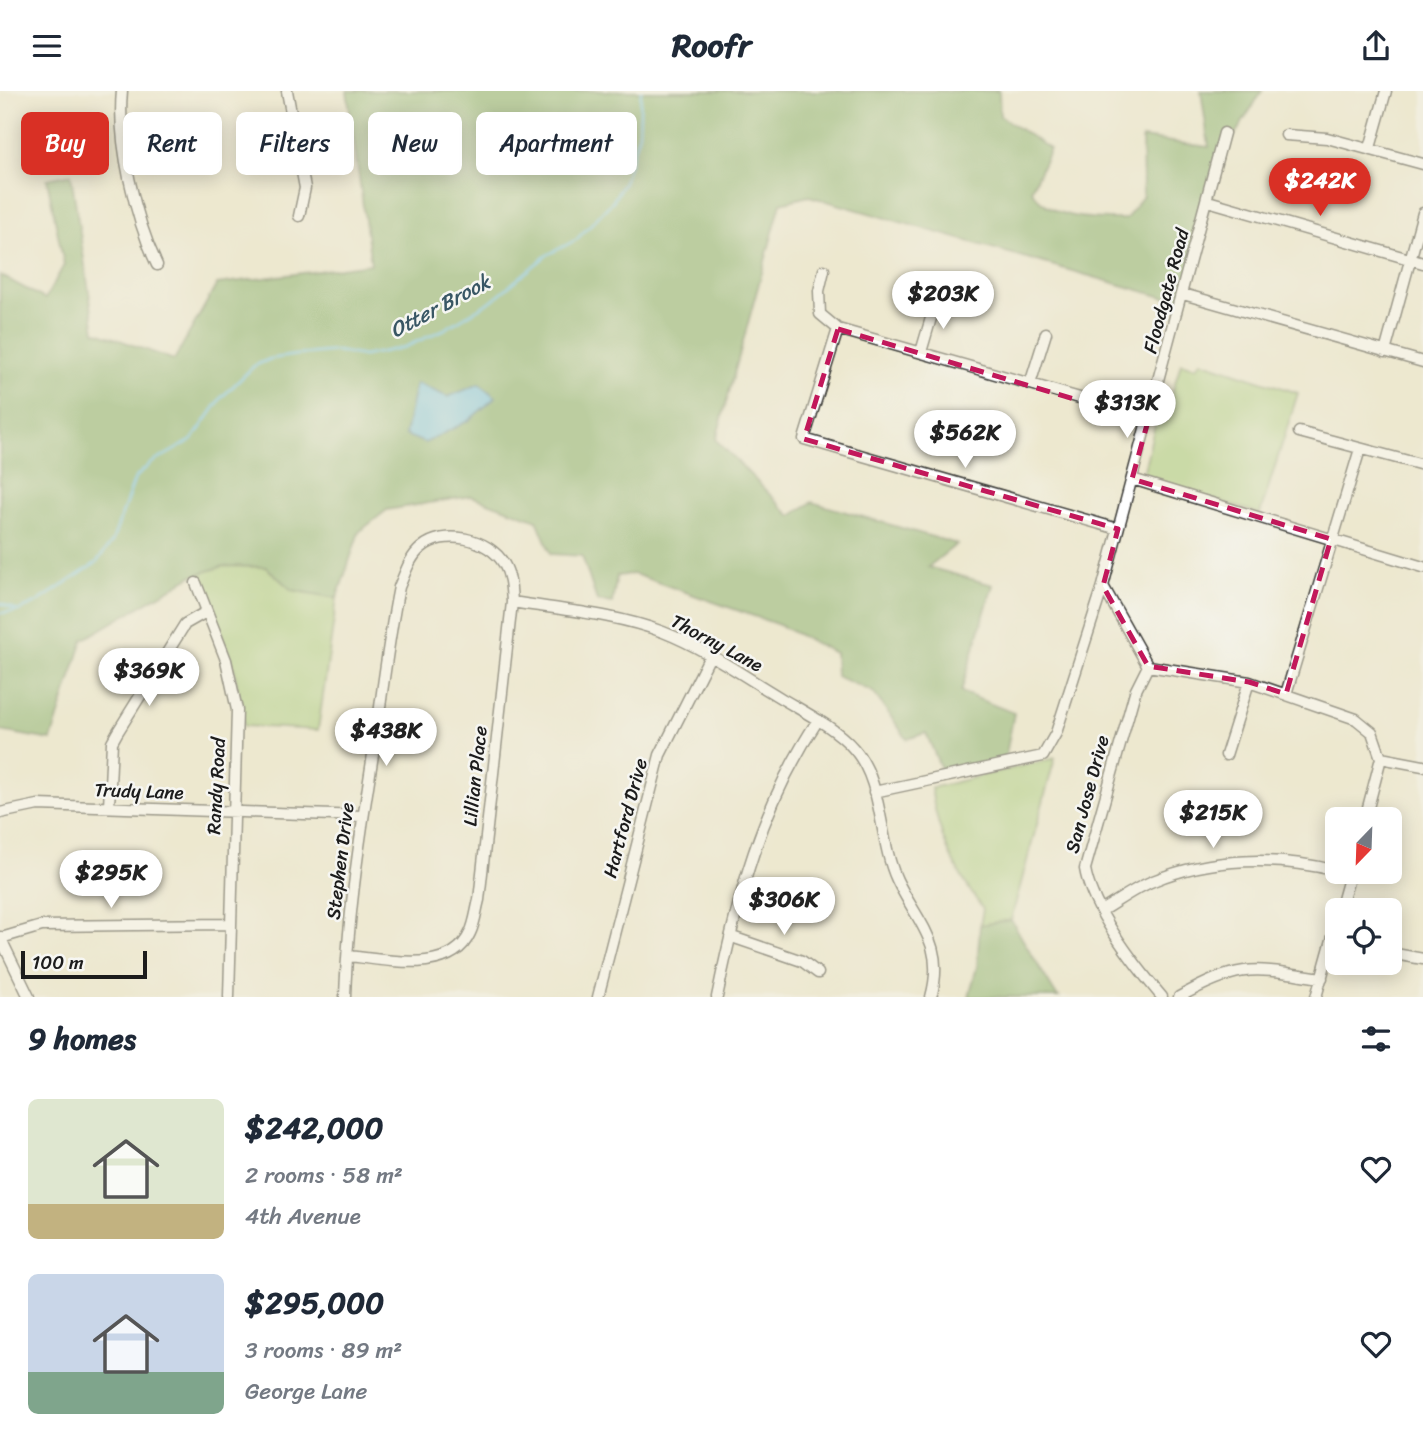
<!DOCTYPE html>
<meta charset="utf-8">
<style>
:root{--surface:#fff;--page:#f2f2f3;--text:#1f2937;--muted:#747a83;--accent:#d93025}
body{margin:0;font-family:Sriracha,sans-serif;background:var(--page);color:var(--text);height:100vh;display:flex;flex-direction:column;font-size:26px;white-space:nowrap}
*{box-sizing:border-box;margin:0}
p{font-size:23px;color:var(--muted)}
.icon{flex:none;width:38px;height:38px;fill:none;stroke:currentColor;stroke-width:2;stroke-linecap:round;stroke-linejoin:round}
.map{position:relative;height:906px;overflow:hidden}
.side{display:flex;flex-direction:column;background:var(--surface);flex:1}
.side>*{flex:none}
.top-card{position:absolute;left:21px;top:21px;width:700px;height:63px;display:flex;gap:14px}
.needle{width:46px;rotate:203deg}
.buttons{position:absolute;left:1325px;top:716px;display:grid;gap:14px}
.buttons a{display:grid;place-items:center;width:77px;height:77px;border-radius:10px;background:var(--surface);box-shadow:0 4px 18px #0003;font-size:35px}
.scale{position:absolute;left:21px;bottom:18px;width:126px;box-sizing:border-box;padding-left:7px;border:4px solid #1c1c1c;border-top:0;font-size:19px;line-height:24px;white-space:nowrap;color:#1c1c1c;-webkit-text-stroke:5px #f6f6f2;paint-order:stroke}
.price{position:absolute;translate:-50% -60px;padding:0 16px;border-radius:24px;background:#fff;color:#222;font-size:23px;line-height:46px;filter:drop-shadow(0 2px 4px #0008)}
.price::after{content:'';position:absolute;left:50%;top:42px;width:21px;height:16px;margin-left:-10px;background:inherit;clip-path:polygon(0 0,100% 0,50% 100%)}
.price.current{background:var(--accent);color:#fff}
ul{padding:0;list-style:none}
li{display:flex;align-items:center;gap:21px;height:175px;padding:0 28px}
li span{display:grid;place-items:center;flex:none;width:196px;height:140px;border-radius:10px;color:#555}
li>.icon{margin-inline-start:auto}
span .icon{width:84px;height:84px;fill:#fffc;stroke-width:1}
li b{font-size:30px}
h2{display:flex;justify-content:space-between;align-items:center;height:84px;padding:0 28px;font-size:30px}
.tag{padding:0 24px;border-radius:10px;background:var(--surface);box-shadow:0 4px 18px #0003;font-size:24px;line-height:63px}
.tag.current{background:var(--accent);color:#fff}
header{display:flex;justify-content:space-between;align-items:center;height:91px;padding:0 28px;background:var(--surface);font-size:32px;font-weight:700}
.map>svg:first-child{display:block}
.green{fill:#a0c975;stroke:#5e7248;stroke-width:2}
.forest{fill:#80ad66;stroke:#4e6441;stroke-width:2}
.water{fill:#6dc3ea;stroke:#447083;stroke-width:2}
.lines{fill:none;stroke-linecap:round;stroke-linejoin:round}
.stream{stroke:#6dc3ea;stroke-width:2.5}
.minor-casing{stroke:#3b3b37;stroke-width:13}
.minor{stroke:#fff;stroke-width:10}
.marked{fill:none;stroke:#c2185b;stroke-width:5;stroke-dasharray:14 9;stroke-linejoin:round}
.labels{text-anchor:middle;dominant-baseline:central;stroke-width:5;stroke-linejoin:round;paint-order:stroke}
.street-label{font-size:19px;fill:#1c1c1c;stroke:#f6f6f2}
.water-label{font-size:21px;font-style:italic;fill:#385664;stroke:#f6f6f2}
</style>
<header><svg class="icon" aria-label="menu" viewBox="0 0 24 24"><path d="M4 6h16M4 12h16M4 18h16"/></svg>Roofr<svg class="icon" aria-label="share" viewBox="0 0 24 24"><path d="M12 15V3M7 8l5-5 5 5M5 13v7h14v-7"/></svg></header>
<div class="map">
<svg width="1423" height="906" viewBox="0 0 1423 906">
<rect width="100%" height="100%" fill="#f6f6f2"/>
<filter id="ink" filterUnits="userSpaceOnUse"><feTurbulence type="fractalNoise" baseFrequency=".0143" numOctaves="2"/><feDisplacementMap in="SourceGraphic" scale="14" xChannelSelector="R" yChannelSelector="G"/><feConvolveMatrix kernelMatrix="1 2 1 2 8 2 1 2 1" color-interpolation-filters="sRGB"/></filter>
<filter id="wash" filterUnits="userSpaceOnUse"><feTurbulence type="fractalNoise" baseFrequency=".00686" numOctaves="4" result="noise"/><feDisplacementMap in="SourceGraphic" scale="28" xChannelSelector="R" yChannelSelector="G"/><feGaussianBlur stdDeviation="1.57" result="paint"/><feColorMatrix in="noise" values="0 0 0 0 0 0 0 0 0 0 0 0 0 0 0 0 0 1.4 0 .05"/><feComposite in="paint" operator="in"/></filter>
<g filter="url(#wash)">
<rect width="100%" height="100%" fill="#ede8cf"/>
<path class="green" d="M1201 270 1298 302 1260 423 1142 387 1155 333 1164 329 1181 272 1196 276Z
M224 475 266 476 292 499 337 507 318 639 244 635 234 577 199 482Z
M1055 667 1011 829 980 834 983 818C954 779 938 745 931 697Z"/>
<path class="forest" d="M347 0H999L1000 25 1050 58 1031 99C1052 130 1092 128 1126 128L1143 105 1142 47 1209 56 1201 0H1262L1223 63 1184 212 809 105 781 112 716 349 791 425 812 411 957 453 928 476 993 494 961 601 1014 622 1004 674 944 685 926 642 907 648 873 601 836 585 835 562 779 534 634 483 617 485 612 512 597 510 582 465 551 463 537 429 471 405 387 419 359 441 337 507 292 499 266 476 224 475 192 485 83 549 51 649 0 640V184L45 208 64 174 47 88 71 83 95 240 174 269 217 193 371 173Z
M1011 829 1055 902 1059 906H969L977 875 980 834Z"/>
<path class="water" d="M416 292 448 306 479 293 496 306 468 330 425 352 405 344Z"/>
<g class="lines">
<path class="stream" d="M0 512 16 519
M0 522 18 520 36 512 96 472 112 451 135 387 150 373 192 349 222 306 254 275 270 268 296 264 336 260 364 265 405 256 445 238 491 210 547 164 576 149 613 110 624 91 639 42 641 0"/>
</g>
</g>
<g filter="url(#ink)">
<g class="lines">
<g class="minor-casing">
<path id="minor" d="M122 0C117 51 135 127 157 174
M287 0 305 97 299 125
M1286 44 1327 47 1423 73
M1370 57 1386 0
M1208 110 1423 172
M824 179 819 200 820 223 838 238 1132 322 1148 330
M1183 203 1423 271
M838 238 804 348 1118 438
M921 261 936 210
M1385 261 1423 122
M1030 293 1046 242
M1299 341 1423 374
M1132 388 1423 476
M196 492 226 569 237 619 229 906
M512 511C562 519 615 523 663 541 704 557 742 584 779 606 804 621 835 636 854 658 884 692 878 748 897 789 918 833 946 853 931 906
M1148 575 1103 495 1224 42
M1148 575 1135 601 1085 778C1092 819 1135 874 1162 906
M1148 575 1249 591 1356 628 1372 641 1381 667
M1286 603 1360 358
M1226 664 1249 591
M1381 667 1423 675
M874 701 1043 665 1056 642 1103 495
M109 716 112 651 117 642 185 533 206 521
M0 722 38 714 362 725
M1365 728 1381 667
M1340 819 1351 780
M1101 820C1118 810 1135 797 1153 790 1211 766 1277 765 1337 780
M0 846 29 906
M732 846 802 870 818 882
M1 847 42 835 229 833
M1390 862 1423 868
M345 906C348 818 362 732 376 645 383 595 389 545 399 496 405 483 409 467 421 457 444 437 489 447 504 473 511 485 511 498 512 511L479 809C476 820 475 832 470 842 451 885 384 868 348 865
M598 906 660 664 710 565
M717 906C738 804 760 717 818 629
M1179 906C1242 871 1253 877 1322 887
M1316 906 1337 831"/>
</g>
<use href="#minor" class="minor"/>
</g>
</g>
<path d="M0 0H1423V906H0ZM838 238 1148 330 1132 388 1331 448 1286 603 1249 591 1148 575 1103 495 1118 438 804 348Z" fill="#ede8cf" fill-opacity=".55" fill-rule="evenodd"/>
<path class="marked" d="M838 238 1148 330 1132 388 1331 448 1286 603 1249 591 1148 575 1103 495 1118 438 804 348Z"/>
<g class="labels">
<g class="street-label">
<text transform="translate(1166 200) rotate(-75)">Floodgate Road</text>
<text transform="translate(717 552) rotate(28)">Thorny Lane</text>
<text transform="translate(475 685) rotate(-84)">Lillian Place</text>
<text transform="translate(216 695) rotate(-87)">Randy Road</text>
<text transform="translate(139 700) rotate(2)">Trudy Lane</text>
<text transform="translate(1087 703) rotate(-75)">San Jose Drive</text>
<text transform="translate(625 727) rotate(-75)">Hartford Drive</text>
<text transform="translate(340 770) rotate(-83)">Stephen Drive</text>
</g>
<g class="water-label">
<text transform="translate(440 215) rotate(-28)">Otter Brook</text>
</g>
</g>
</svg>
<div class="buttons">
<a><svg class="needle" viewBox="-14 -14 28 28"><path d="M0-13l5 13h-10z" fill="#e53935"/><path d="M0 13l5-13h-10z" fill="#747a83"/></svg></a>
<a><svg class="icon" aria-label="locate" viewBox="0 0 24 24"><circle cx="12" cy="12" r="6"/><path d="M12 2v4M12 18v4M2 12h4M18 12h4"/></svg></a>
</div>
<div class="scale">100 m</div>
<b class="price current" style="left:1320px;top:127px">$242K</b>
<b class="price" style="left:943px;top:240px">$203K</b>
<b class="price" style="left:1127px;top:349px">$313K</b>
<b class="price" style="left:965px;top:379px">$562K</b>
<b class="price" style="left:149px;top:617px">$369K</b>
<b class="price" style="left:386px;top:677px">$438K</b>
<b class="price" style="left:1213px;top:759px">$215K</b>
<b class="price" style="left:111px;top:819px">$295K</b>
<b class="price" style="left:784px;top:846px">$306K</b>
<div class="top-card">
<a class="tag current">Buy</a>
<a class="tag">Rent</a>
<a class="tag">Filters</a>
<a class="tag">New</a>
<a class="tag">Apartment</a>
</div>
</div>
<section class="side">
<h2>9 homes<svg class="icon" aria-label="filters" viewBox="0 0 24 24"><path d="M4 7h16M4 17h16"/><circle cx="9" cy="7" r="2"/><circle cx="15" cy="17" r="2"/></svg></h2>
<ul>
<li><span style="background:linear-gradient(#dfe7d0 75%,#c2b280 0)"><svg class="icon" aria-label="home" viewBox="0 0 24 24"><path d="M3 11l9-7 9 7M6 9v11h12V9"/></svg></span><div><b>$242,000</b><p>2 rooms · 58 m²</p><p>4th Avenue</p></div><svg class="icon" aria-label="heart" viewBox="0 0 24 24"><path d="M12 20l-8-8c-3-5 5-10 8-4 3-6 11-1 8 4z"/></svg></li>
<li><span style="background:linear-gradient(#c9d6e8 70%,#7fa58c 0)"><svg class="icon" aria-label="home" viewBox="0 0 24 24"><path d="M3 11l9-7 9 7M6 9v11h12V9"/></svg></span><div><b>$295,000</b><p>3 rooms · 89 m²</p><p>George Lane</p></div><svg class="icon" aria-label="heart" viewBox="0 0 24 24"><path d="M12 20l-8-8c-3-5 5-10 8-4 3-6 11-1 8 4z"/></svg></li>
</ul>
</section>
